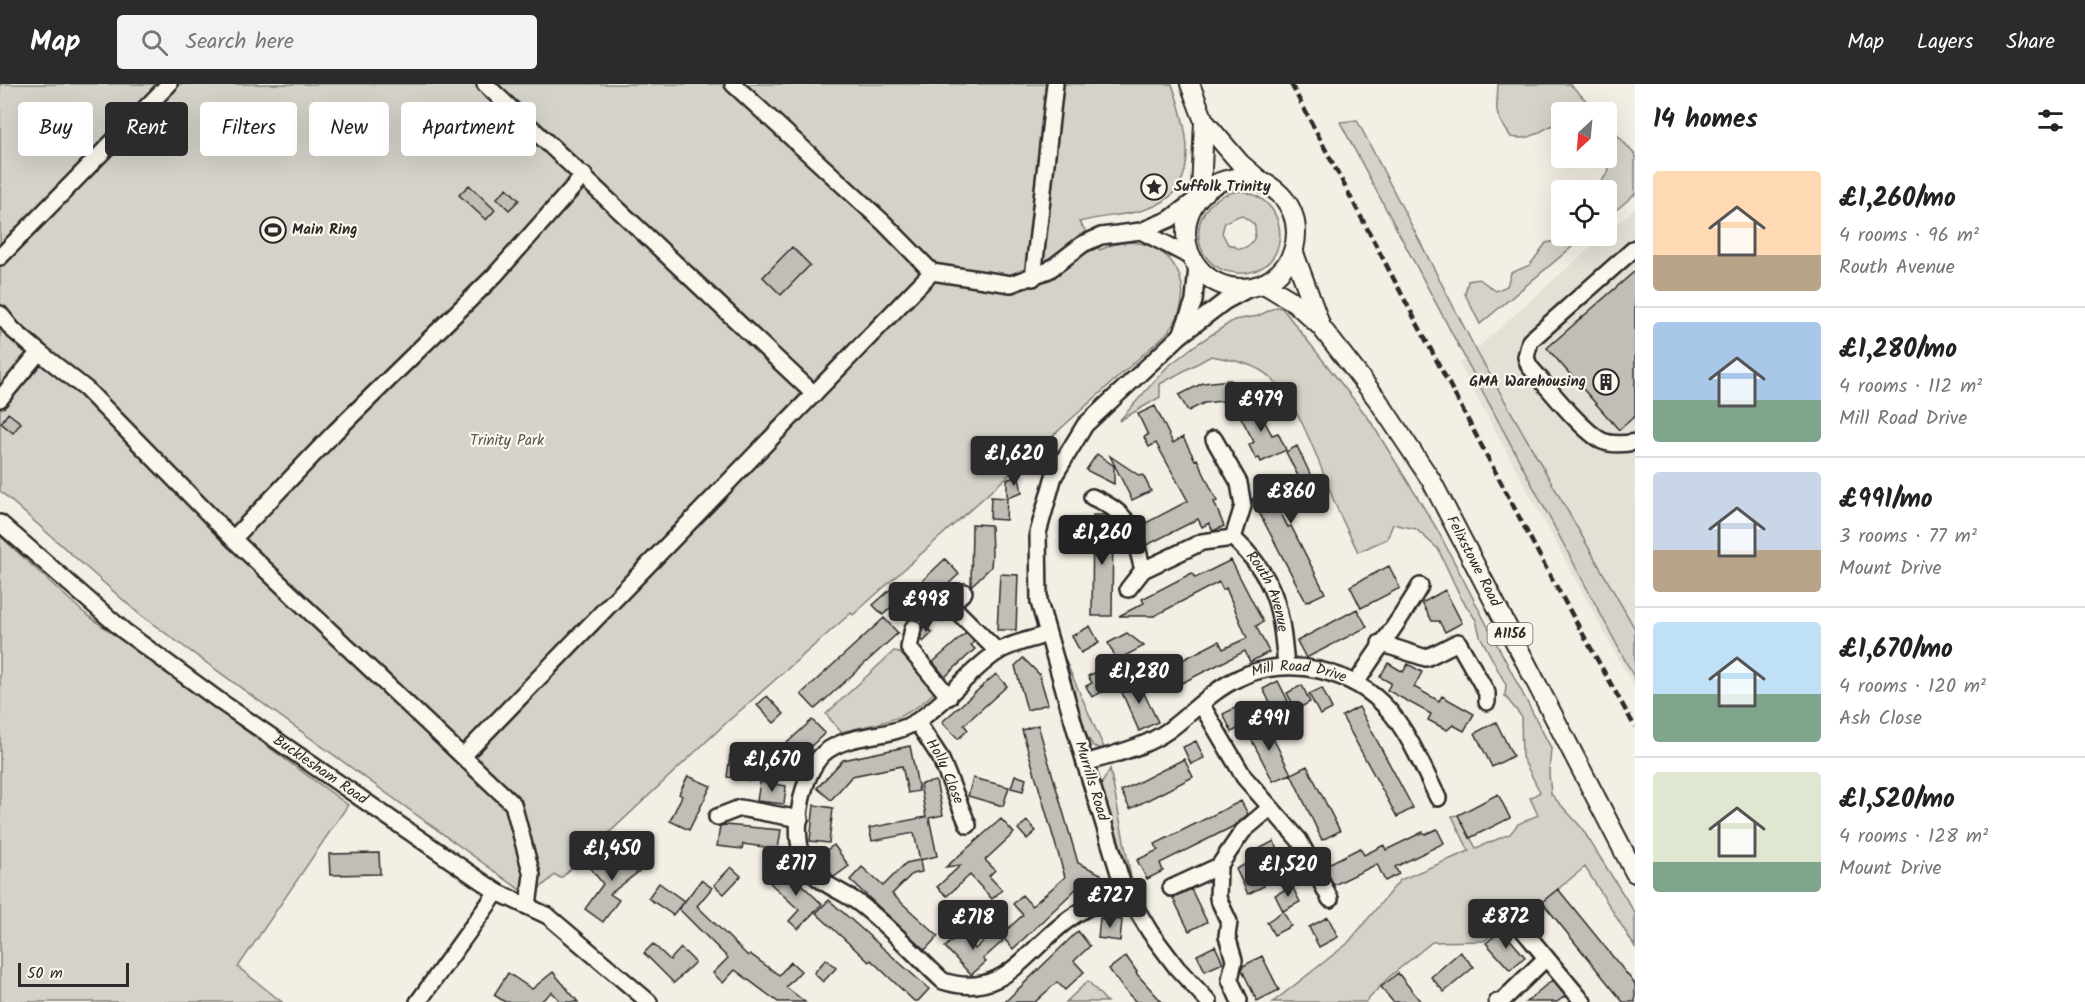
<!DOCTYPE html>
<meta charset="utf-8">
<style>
:root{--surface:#fff;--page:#f2f2f2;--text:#222;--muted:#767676;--line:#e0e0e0;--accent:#2b2b2b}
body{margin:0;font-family:Kalam,sans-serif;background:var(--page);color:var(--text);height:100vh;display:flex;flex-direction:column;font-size:22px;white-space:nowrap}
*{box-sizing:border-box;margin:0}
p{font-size:20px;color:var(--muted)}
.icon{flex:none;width:33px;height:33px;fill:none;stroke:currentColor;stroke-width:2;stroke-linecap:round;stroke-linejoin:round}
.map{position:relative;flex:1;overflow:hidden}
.side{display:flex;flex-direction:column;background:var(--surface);width:450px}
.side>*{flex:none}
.top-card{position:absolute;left:18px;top:18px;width:570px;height:54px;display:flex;gap:12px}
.needle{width:39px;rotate:206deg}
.controls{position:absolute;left:1551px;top:18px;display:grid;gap:12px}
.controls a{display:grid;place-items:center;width:66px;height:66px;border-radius:6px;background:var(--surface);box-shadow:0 6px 24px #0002;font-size:30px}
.scale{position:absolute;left:18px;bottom:15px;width:111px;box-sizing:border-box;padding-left:6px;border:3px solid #2b2b2b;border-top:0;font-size:16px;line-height:21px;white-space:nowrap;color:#2b2b2b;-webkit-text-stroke:4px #fbf7ec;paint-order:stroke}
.price{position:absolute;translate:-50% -51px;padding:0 14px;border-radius:6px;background:var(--accent);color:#fff;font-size:20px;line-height:39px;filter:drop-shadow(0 2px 3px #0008)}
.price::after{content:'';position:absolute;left:50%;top:36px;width:18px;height:14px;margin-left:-9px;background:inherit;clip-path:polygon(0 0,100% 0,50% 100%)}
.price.on{background:#222;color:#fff}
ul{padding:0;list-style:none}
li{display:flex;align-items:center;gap:18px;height:150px;padding:0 18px}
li+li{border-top:2px solid var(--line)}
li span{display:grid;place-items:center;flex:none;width:168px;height:120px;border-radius:6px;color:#555}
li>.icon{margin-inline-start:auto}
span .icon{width:72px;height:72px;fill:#fffc;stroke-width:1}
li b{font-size:26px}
h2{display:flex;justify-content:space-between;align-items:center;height:72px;padding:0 18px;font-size:26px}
.tag{padding:0 21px;border-radius:6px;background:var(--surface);box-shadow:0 6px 24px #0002;font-size:21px;line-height:54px}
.tag.on{background:var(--accent);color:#fff}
header{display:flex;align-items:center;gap:36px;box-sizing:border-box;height:84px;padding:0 30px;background:var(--accent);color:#fff}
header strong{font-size:28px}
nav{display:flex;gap:33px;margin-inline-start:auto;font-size:21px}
.search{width:420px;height:54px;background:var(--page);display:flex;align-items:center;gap:15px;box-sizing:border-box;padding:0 21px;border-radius:6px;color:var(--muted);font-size:22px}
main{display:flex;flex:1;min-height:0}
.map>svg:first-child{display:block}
.built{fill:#e4e0d6}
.green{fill:#d5d2c9;stroke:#807e7a;stroke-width:1.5;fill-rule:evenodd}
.building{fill:#c0beb6;stroke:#2b2b2b;stroke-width:1.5}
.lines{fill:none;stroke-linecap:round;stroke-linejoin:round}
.minor-casing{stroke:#2b2b2b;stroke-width:20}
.major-casing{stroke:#2b2b2b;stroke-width:22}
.minor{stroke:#fbf7ec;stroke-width:15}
.major{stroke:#fbf7ec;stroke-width:18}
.rail{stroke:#2b2b2b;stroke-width:4.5;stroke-dasharray:9 4.5;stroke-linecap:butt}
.labels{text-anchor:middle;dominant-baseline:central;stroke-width:4.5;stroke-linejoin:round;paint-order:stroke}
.shield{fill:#fbf7ec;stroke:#696865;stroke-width:1.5}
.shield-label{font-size:14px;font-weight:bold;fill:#2b2b2b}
.poi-label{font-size:15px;font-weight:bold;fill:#2b2b2b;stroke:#fbf7ec;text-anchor:start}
.park-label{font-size:15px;fill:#565552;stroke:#fbf7ec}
.street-label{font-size:15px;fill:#2b2b2b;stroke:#fbf7ec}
</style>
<header>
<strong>Map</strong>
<div class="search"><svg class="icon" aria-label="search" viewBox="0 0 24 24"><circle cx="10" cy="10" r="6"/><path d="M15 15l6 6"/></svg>Search here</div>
<nav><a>Map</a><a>Layers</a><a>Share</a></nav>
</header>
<main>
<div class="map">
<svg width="1635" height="918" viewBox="0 0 1635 918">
<rect width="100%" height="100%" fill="#f3efe4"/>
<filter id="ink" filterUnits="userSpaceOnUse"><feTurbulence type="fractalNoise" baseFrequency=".0167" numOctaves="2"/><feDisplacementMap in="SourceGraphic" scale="12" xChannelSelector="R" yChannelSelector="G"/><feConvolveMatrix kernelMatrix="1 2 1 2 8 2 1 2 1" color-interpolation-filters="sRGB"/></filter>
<g filter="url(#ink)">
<path class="built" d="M1635 124V605L1459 280Z"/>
<path class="green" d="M0 0H1172C1185 37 1204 99 1157 121 1133 132 1104 131 1079 138L1100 166C1159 136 1210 200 1166 250L853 531 851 529 726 639 561 794 555 791 530 813 139 530 0 407Z
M1498 0H1570L1597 28H1562L1561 38C1540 44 1535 58 1511 53 1492 26 1497 30 1498 0Z
M1357 36 1477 268 1635 545V595L1340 38Z
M1607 39 1635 71V110L1607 134 1606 106H1596L1609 86 1606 74Z
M1242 107C1297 118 1289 193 1237 189 1184 185 1186 110 1242 107ZM1241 131 1254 140C1258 152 1253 162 1240 165L1228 160 1222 149 1225 138Z
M1561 143 1562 152H1585L1480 240 1465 210 1468 197 1479 195 1496 207 1507 202 1511 189 1530 181 1546 159 1556 157Z
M1276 223 1282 224 1369 335 1437 445 1551 664 1549 690 1551 710 1581 743 1635 829V863L1585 783 1531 827 1534 832 1523 846 1513 834 1484 857 1432 858 1388 894 1366 918H1273L1347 860 1400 796 1469 767 1452 732 1458 731 1476 764 1510 750 1518 740 1538 731 1530 714 1540 708 1522 673 1521 632 1505 612 1506 601 1480 552 1476 536 1461 514 1438 465 1416 445 1393 440 1387 455 1358 468C1351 453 1343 438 1336 422 1321 385 1297 307 1260 286 1246 278 1227 275 1211 272L1160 300V313L1119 337 1166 284 1194 262 1234 236 1258 232Z
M0 452 83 528 348 721 238 883 282 918H0Z
M894 567 899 568 936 607C901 640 884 637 841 648L826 630Z
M1063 571 1105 666 1093 662 1086 651Z
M1110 685 1132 798 1101 701Z
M1088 897 1107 918H1066Z"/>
<path class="building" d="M469 101 495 126 486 136 459 111Z
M507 104 519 116 509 126 497 114Z
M792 163 810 181 781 211 763 193Z
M1635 187V332L1619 346 1547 264Z
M1230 296 1248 305 1237 326 1231 316 1204 319 1188 327 1179 311 1203 299Z
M1260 317 1266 328 1261 331 1272 351 1278 349 1286 366 1261 378 1259 374 1256 375 1249 361 1254 358 1238 328Z
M1155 322 1173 359 1183 353 1195 376 1197 375 1217 417 1214 418 1224 442 1213 447 1209 439 1202 443 1198 435 1147 461 1140 442 1188 417 1156 359 1149 363 1144 353 1148 351 1138 330Z
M8 329 21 339 13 349 1 339Z
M1297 362 1318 407 1302 414 1300 411 1277 422 1288 443 1291 442 1325 509 1306 518 1252 415 1298 392 1286 368Z
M1097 370 1114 382V400L1086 386Z
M1110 372 1140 392 1143 391 1151 407 1132 416Z
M1019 393 1022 409 1007 414V395Z
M991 413 1007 414 1006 436 990 435Z
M1093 431H1106L1113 437 1112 532H1092Z
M972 440 991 441 992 470 991 483 971 502Z
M945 475 959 490 917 530 903 515Z
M1231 476 1263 538 1256 542 1269 568 1250 578 1245 567 1174 603 1165 585 1219 557 1223 565 1247 554 1226 504 1223 506 1219 498 1154 532H1119L1144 519 1142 515 1192 489 1195 494Z
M1389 482 1400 504 1361 524 1350 502Z
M1000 490 1018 491 1016 546H997Z
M891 505 900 514 883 531 873 521Z
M1445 506 1462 539 1445 548 1439 537H1432L1422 519Z
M1357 525 1367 543 1306 574 1297 557Z
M884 534 898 549 815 625 801 610Z
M924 540 932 549 923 558 921 556Z
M1090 542 1099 559 1081 569 1072 552Z
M966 549 974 558 971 561 975 565 945 593 933 578Z
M1127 549 1144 562 1117 576 1108 559Z
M1023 574 1039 590 1048 620 1027 626 1015 582Z
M1388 579 1403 588 1408 580 1422 588 1414 603 1439 617 1442 612 1474 630 1464 647 1453 641 1447 646 1428 636 1431 630 1387 606 1391 599 1380 593Z
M1104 584 1114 602 1092 613 1086 602 1092 599 1088 592Z
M996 590 1007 602 964 641 968 646 958 655 942 638Z
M1137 595 1158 638 1139 647 1120 604Z
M1278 597 1288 617 1273 624 1263 605Z
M1302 601 1310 618 1296 626 1287 609Z
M1322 604 1332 625 1320 631 1309 610Z
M767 612 784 630 774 639 757 621Z
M1241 621 1250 638 1232 648 1223 630Z
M1359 623 1413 724 1397 733 1342 632Z
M812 636 825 649 791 681 778 667Z
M1265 638 1291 690 1273 697 1247 647Z
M1496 638 1513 672 1492 683 1475 649Z
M1038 641 1078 779 1101 790 1091 810 1076 805 1013 865 1001 851 1023 831 1013 820 1022 811 1032 822 1065 793 1022 646Z
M1196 657 1204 674 1191 680 1183 663Z
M910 662 919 707 908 709 902 682 852 692 831 716 817 704 843 676Z
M730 671 755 674 752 697 727 693Z
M1184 675 1193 693 1130 725 1121 707Z
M1307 682 1340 747 1322 756 1291 690Z
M1015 691 1026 695 1023 707 1011 704Z
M688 692 711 702 689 746 670 737 682 712 679 710Z
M973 694 1009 703 1003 722 968 712Z
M936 697 943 731 929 734 937 772 920 776 914 749 872 757 869 744 926 733 920 700Z
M760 698 786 702 784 720 757 717Z
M1498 710 1510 734 1470 754 1458 731Z
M1241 717 1248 730 1234 742 1160 779 1163 787 1147 795 1137 776 1158 766 1155 760Z
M814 721 833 724 829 759 810 757Z
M1001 735 1014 749 985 776 995 786 989 792 1002 806 992 815 970 791 947 812 937 803 961 781 946 783Z
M1027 737 1036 747 1027 755 1018 745Z
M725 741 781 746 778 765 743 760 742 765 717 762 720 742Z
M1437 745 1444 759 1395 783 1399 790 1385 797 1377 780 1334 801 1324 782 1360 764 1364 771 1384 761 1386 766 1423 748 1425 750Z
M1274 757 1283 777 1258 790 1264 802 1248 810 1236 785 1258 774 1255 767Z
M834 761 849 782 834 793 817 773Z
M632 764 646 782 610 810 619 816 603 838 585 825 603 800 588 781 598 774 607 784Z
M379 769 380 790 330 791 329 770Z
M920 776 922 788 912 790 892 810 938 852 925 866 850 796 862 783 883 802 906 779Z
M731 783 741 792 724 810 714 801Z
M784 784 822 820 798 845 789 837 799 826 770 799Z
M701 796 712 804 697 822 748 872 750 870 779 891 791 878 801 887 786 903 805 918H778L735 886 723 899 713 889 728 874 679 825Z
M659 799 684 817 673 831 648 814Z
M1292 802 1300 818 1283 827 1275 811Z
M1191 805 1207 838 1189 847 1173 814Z
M1558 805 1635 900V918H1623L1542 818Z
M829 816 929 905 918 917H914L871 876 869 878 816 829Z
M1283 827 1291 842 1274 851 1267 838Z
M1328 833 1338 853 1319 863 1309 843Z
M1100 834 1122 836 1120 857 1098 854Z
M1502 846 1525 873 1510 886 1486 859Z
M994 847 1003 857 983 875 986 878 971 891 945 863 960 849 975 865Z
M1078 847 1090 862 1074 877 1084 888 1065 906 1057 898 1035 918H1005Z
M653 860 670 876 681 864 695 878 674 899 644 869Z
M1215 862 1223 879 1205 887 1197 871Z
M1460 868 1474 883 1444 908 1431 893Z
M1126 872 1137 888 1136 889 1162 918H1136L1122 903 1109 885Z
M1262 872 1279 906 1257 917 1242 886 1243 882Z
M826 875 836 884 823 898 814 889Z
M553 888 578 918H561L552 908 540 918H505L494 911 508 889 532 905Z
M1398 889 1421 918H1393L1381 903Z
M1552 896 1565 912 1557 918H1526Z"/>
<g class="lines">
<g class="minor-casing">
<g id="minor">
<path d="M485 0 814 310"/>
<path d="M733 0 884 139 932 188 1011 200 1049 186 1083 160 1101 152 1141 147"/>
<path d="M1635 164 1530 257 1526 273 1529 282C1547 302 1580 345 1602 357 1612 361 1625 360 1635 358"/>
<path d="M0 173 169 0"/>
<path d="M1193 174 1141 147 1170 135 1195 116"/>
<path d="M1033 194 1055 0"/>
<path d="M0 230 13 246 39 268 86 305 233 455 513 720 532 791 528 822"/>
<path d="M1181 251 1194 217 1197 182"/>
<path d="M0 315 39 268"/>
<path d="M1214 355 1239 399 1243 422 1233 454"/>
<path d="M1092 413C1133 431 1132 445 1143 486"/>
<path id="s1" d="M0 439 124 547 221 618 497 808 548 832 649 918"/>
<path d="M233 455 335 348 495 191 584 91"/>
<path id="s2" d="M1128 505 1143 486 1202 458 1233 454C1277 494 1281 526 1286 582"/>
<path d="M951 521 998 568"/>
<path d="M941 529 964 508"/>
<path d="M913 544 909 564 949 613"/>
<path d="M1047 550C1032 556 1010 559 996 569 968 588 947 618 917 637 889 656 851 647 824 669 800 690 789 758 808 784 821 801 843 807 860 820 889 842 916 872 943 897 1007 918 1029 860 1075 831 1090 821 1109 815 1124 805"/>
<path d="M1380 559 1426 574 1458 558 1487 609V618"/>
<path d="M1357 598C1377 565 1401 536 1420 502"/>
<path d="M1201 620 1244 693 1299 756 1330 815"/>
<path id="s3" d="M917 638 940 673 968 741"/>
<path d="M463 672 932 188"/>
<path id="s4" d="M1085 679C1114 670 1144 664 1169 646 1192 629 1212 606 1239 594 1263 582 1293 580 1319 586 1392 603 1408 653 1438 714"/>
<path d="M717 733 740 724 800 735"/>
<path d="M1171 804 1219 782"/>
<path d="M1523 846 1583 918"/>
<path d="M1239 916 1230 896 1234 876 1227 852 1229 838 1218 814 1219 782 1243 747 1270 724"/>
<path d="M418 918 497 808"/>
<path d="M1209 918 1177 884 1150 848 1124 805 1085 679 1039 518 1038 449 1054 392 1085 341 1181 251 1224 218 1250 204"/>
<path d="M1497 918H1501L1545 875"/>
</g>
</g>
<g class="major-casing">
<g id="major">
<path d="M1190 0 1204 37 1201 109"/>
<path d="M1204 37 1240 79 1262 98"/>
<circle cx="1241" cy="149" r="55"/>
<path d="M1294 169 1320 240"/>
<path id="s5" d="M1264 200 1294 218 1321 243 1377 315 1431 396 1635 789"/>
</g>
</g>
<use href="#minor" class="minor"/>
<use href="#major" class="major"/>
<path class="rail" d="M1291 0 1546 484 1635 643"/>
</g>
</g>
<defs>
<g id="sight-ring" transform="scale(1.35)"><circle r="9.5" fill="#fbf7ec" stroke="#2b2b2b" stroke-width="1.5"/><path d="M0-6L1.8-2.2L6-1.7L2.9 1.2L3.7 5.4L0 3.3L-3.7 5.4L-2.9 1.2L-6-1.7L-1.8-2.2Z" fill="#2b2b2b"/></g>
<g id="stadium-ring" transform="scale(1.35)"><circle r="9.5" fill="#fbf7ec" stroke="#2b2b2b" stroke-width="1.5"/><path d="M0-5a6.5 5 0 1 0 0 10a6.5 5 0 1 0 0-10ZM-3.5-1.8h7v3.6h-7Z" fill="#2b2b2b"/></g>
<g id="building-ring" transform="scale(1.35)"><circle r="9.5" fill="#fbf7ec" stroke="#2b2b2b" stroke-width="1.5"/><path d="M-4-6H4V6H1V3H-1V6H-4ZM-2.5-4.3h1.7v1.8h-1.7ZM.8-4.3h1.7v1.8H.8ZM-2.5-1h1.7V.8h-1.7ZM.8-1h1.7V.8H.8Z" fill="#2b2b2b"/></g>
</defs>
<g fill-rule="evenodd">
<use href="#sight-ring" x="1154" y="103"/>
<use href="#stadium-ring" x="273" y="146"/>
<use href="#building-ring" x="1606" y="298"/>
</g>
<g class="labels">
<rect class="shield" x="1487.5" y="539" width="45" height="22" rx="4.5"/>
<g class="shield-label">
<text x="1510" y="550">A1156</text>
</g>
<g class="poi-label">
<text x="1174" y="103">Suffolk Trinity</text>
<text x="292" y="146">Main Ring</text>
<text x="1586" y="298" text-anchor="end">GMA Warehousing</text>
</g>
<g class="park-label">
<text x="507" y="357">Trinity Park</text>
</g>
<g class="street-label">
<text stroke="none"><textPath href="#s5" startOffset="352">Felixstowe Road</textPath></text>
<text stroke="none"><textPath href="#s2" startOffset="186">Routh Avenue</textPath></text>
<text stroke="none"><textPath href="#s4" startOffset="240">Mill Road Drive</textPath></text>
<text stroke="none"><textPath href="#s1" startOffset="405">Bucklesham Road</textPath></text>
<text stroke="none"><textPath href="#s3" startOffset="57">Holly Close</textPath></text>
<text transform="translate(1091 697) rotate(73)">Murrills Road</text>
</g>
</g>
</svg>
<div class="controls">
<a><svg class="needle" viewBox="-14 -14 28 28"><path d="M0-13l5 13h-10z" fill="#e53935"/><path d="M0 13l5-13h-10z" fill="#767676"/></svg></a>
<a><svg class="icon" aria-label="locate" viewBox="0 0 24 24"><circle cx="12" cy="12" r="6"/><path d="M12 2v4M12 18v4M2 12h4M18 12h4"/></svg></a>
</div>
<div class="scale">50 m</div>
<b class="price" style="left:1261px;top:349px">£979</b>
<b class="price" style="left:1014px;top:403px">£1,620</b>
<b class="price" style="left:1291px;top:441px">£860</b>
<b class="price on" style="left:1102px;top:482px">£1,260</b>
<b class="price" style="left:926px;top:549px">£998</b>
<b class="price" style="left:1139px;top:621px">£1,280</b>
<b class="price" style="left:1269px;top:668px">£991</b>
<b class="price" style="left:772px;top:709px">£1,670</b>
<b class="price" style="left:612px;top:798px">£1,450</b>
<b class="price" style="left:796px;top:813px">£717</b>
<b class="price" style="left:1288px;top:814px">£1,520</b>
<b class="price" style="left:1110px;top:845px">£727</b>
<b class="price" style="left:1506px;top:866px">£872</b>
<b class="price" style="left:973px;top:867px">£718</b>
<div class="top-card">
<a class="tag">Buy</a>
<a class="tag on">Rent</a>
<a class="tag">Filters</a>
<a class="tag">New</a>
<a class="tag">Apartment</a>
</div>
</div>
<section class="side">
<h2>14 homes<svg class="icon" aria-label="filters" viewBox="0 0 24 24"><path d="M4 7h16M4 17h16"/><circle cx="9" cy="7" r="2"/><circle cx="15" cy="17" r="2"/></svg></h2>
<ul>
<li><span style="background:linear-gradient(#ffd9b3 70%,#b9a48a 0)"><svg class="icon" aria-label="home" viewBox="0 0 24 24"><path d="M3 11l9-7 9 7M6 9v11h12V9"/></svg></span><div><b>£1,260/mo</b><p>4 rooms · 96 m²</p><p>Routh Avenue</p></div></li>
<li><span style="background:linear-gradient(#a9c7e8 65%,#7fa58c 0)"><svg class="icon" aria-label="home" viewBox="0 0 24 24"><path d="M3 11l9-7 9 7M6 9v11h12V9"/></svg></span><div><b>£1,280/mo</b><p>4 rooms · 112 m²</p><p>Mill Road Drive</p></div></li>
<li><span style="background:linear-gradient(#c9d6e8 65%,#b9a48a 0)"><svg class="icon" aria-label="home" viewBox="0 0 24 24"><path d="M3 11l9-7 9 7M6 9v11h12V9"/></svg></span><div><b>£991/mo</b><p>3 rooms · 77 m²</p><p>Mount Drive</p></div></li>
<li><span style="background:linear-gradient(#bfe0f5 60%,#7fa58c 0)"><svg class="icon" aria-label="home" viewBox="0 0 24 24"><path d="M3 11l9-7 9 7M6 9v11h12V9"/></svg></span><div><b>£1,670/mo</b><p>4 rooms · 120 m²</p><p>Ash Close</p></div></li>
<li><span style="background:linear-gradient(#dfe7d0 75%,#7fa58c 0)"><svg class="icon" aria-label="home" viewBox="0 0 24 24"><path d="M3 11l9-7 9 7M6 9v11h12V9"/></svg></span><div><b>£1,520/mo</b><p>4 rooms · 128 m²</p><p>Mount Drive</p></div></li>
</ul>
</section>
</main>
